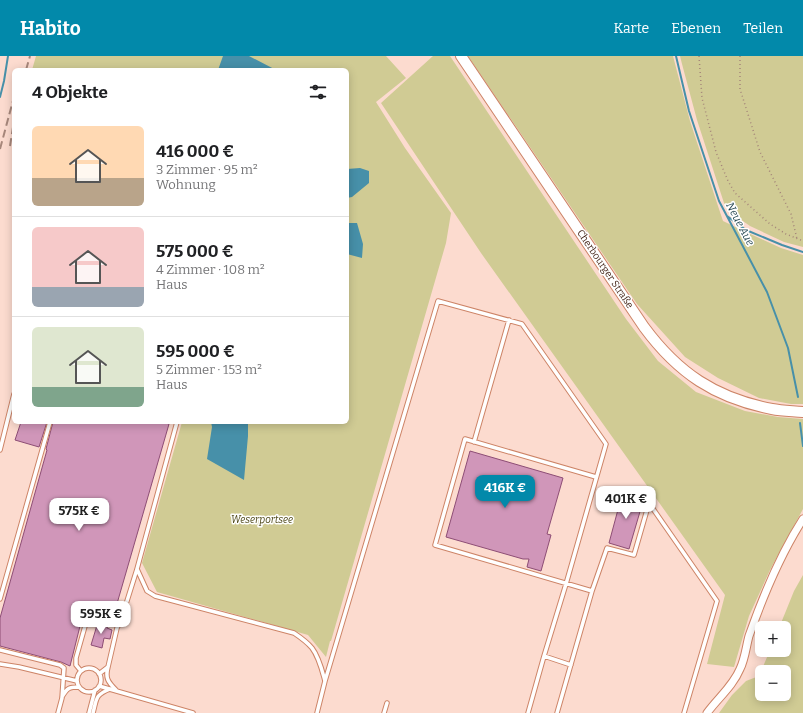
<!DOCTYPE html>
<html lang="de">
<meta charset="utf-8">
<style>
:root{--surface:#fff;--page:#f2f2f2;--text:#202124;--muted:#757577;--line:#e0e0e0;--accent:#0289aa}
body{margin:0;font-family:Bitter,serif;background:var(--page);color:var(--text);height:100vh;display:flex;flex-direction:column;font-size:15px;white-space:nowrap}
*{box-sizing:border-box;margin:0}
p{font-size:13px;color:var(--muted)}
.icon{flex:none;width:22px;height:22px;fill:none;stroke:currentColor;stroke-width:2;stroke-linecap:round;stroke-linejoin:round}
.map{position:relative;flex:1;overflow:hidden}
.drawer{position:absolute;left:12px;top:12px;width:337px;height:356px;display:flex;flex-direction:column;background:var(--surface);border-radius:6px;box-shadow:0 2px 10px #0003}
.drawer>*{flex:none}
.fabs{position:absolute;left:755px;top:565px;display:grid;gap:8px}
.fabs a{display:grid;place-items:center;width:36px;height:36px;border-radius:6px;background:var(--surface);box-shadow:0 2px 10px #0003;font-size:20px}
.price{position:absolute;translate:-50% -34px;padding:0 9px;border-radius:8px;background:#fff;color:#222;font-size:13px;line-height:26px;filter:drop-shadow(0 1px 2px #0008)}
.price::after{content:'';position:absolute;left:50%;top:24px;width:12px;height:9px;margin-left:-6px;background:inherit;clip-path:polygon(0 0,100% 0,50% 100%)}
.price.selected{background:var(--accent);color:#fff}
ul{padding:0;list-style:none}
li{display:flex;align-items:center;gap:12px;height:100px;padding:0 20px}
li+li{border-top:1px solid var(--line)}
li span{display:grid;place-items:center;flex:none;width:112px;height:80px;border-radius:6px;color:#555}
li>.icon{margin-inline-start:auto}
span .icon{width:48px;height:48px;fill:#fffc;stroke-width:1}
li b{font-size:17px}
h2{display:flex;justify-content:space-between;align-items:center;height:48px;padding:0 20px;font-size:17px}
header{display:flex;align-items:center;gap:24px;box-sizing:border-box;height:56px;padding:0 20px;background:var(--accent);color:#fff}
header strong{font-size:19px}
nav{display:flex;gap:22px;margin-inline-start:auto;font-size:14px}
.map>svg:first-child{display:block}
.green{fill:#d0cb94;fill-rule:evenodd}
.water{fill:#4790a9}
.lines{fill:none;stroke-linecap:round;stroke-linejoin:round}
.stream{stroke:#4790a9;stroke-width:2}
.building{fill:#d096b9;stroke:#8d4d75}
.service-casing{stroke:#cd8467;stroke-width:5.5}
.minor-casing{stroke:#cd8467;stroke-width:9}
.primary-casing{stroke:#cd8467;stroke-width:12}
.path{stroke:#a48579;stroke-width:1.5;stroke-dasharray:1 3;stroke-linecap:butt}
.service{stroke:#fff;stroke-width:3.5}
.minor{stroke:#fff;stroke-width:7}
.primary{stroke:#fff;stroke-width:10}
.rail{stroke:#a7877b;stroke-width:2;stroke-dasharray:8 4;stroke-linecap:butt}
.labels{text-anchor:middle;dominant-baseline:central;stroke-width:3;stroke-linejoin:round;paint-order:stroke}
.street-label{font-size:10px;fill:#432519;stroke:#fff}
.park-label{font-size:10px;font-style:italic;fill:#4c4616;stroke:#fff}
.water-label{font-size:11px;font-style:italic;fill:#193c47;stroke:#fff}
</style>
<header>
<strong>Habito</strong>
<nav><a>Karte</a><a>Ebenen</a><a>Teilen</a></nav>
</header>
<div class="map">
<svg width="803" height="657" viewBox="0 0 803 657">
<rect width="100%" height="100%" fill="#fcdbcf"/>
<path class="green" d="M36 0H386L406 22 376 46 405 92 451 157 446 187 435 225 331 585H330L326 601 308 579 157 536 142 507 182 366H347V14H32Z
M433 0H450L626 263 658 305 696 336 745 355 778 361 803 363V453L770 514 749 560 734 611 707 608 725 539 481 197 381 47Z
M468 0H673L690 65 718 150 723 165 746 176 781 192 803 199V348H791L759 342 718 322 685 301 637 248Z
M680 0H803V191L784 186 750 170 730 156 724 147 697 64 682 8Z
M803 519V657H719L732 639 746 625 759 620 770 594H784V572H779L794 535ZM762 616H784V638H762Z"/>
<path class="water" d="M223 0H249L276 14H218Z
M360 112 369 115V127L352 141 347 142V113Z
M347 167H357L363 188 362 202 347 198Z
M211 366H248V380L244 424 207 403 212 371Z"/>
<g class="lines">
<path class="stream" d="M676 0 689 55 719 145 767 236 788 292 798 341
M0 41 4 25 8 0
M727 160 746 174 782 189 803 196
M800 367 803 390"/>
</g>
<path class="building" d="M21 366H47L39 391 15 384Z
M53 366H162L169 368 114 558 85 550 70 610 61 606 0 590V562L47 394 46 393Z
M470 395 563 422 547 478 551 479 541 515 527 511 529 503H523L446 481Z
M623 435 644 442 629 493 609 487Z
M98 566 108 569 107 572 112 574 110 583 104 582 102 592 91 589Z"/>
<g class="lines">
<g class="service-casing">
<path id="service" d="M474 386 509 264
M0 394 14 338
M596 421 465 383 435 489 592 535 607 492 634 499 649 447
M649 447 717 545 684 657
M137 513 147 535 155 540 294 577C300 581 307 586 312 592 319 601 322 614 325 625
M0 543 50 366
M0 594 60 609 64 612 62 642 58 657
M544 600 571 609
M0 608 19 611 77 625
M108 611C105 622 108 626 116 634
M77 624a12 12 0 1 1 24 0a12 12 0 1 1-24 0Z
M81 615 76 609V602L89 556 120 566
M99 618 108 611 117 572 122 561 137 513 177 366
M99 630 193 657
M62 641C67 632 69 631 79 631
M89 657 95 634
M93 657C97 642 95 639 110 633
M317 657 325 625 438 245 522 268 606 388 566 528 544 600 528 657
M384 657 387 647
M557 657 592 535"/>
</g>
<g class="minor-casing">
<path id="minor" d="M707 657C718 642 733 630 740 613 745 603 746 591 749 580 763 540 780 499 803 463"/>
</g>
<g class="primary-casing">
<path id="primary" d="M461 0 644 271C678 317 715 342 772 353 782 355 793 355 803 356"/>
</g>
<path class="path" d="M699 0 702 42 716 96 728 125 735 137 770 168 786 178 803 185
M740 0V33L760 96 791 158 797 183"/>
<use href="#service" class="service"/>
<use href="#minor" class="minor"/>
<use href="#primary" class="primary"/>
<path class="rail" d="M26 14 30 0
M10 90 14 65
M0 93 14 41"/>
</g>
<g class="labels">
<g class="street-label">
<text transform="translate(605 213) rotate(56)">Cherbourger Straße</text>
</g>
<g class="park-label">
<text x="262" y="464">Weserportsee</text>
</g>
<g class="water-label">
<text transform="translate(740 168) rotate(62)">Neue Aue</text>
</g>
</g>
</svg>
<div class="fabs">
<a>+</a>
<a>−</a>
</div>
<b class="price selected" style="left:505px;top:453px">416K €</b>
<b class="price" style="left:626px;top:464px">401K €</b>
<b class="price" style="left:79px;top:476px">575K €</b>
<b class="price" style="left:101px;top:579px">595K €</b>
<section class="drawer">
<h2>4 Objekte<svg class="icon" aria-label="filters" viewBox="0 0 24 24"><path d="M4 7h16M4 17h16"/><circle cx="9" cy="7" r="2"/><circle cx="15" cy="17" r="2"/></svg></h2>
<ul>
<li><span style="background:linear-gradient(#ffd9b3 65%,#b9a48a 0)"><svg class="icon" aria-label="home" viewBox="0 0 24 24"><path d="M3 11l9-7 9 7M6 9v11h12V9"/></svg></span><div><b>416 000 €</b><p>3 Zimmer · 95 m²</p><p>Wohnung</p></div></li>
<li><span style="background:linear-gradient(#f6c9c9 75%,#9aa5b1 0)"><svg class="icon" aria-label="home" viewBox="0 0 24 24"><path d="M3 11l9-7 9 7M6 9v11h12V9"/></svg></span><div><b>575 000 €</b><p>4 Zimmer · 108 m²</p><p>Haus</p></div></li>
<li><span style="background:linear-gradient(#dfe7d0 75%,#7fa58c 0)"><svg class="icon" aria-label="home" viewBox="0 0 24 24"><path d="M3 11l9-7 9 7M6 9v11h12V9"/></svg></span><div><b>595 000 €</b><p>5 Zimmer · 153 m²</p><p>Haus</p></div></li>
</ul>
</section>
</div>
